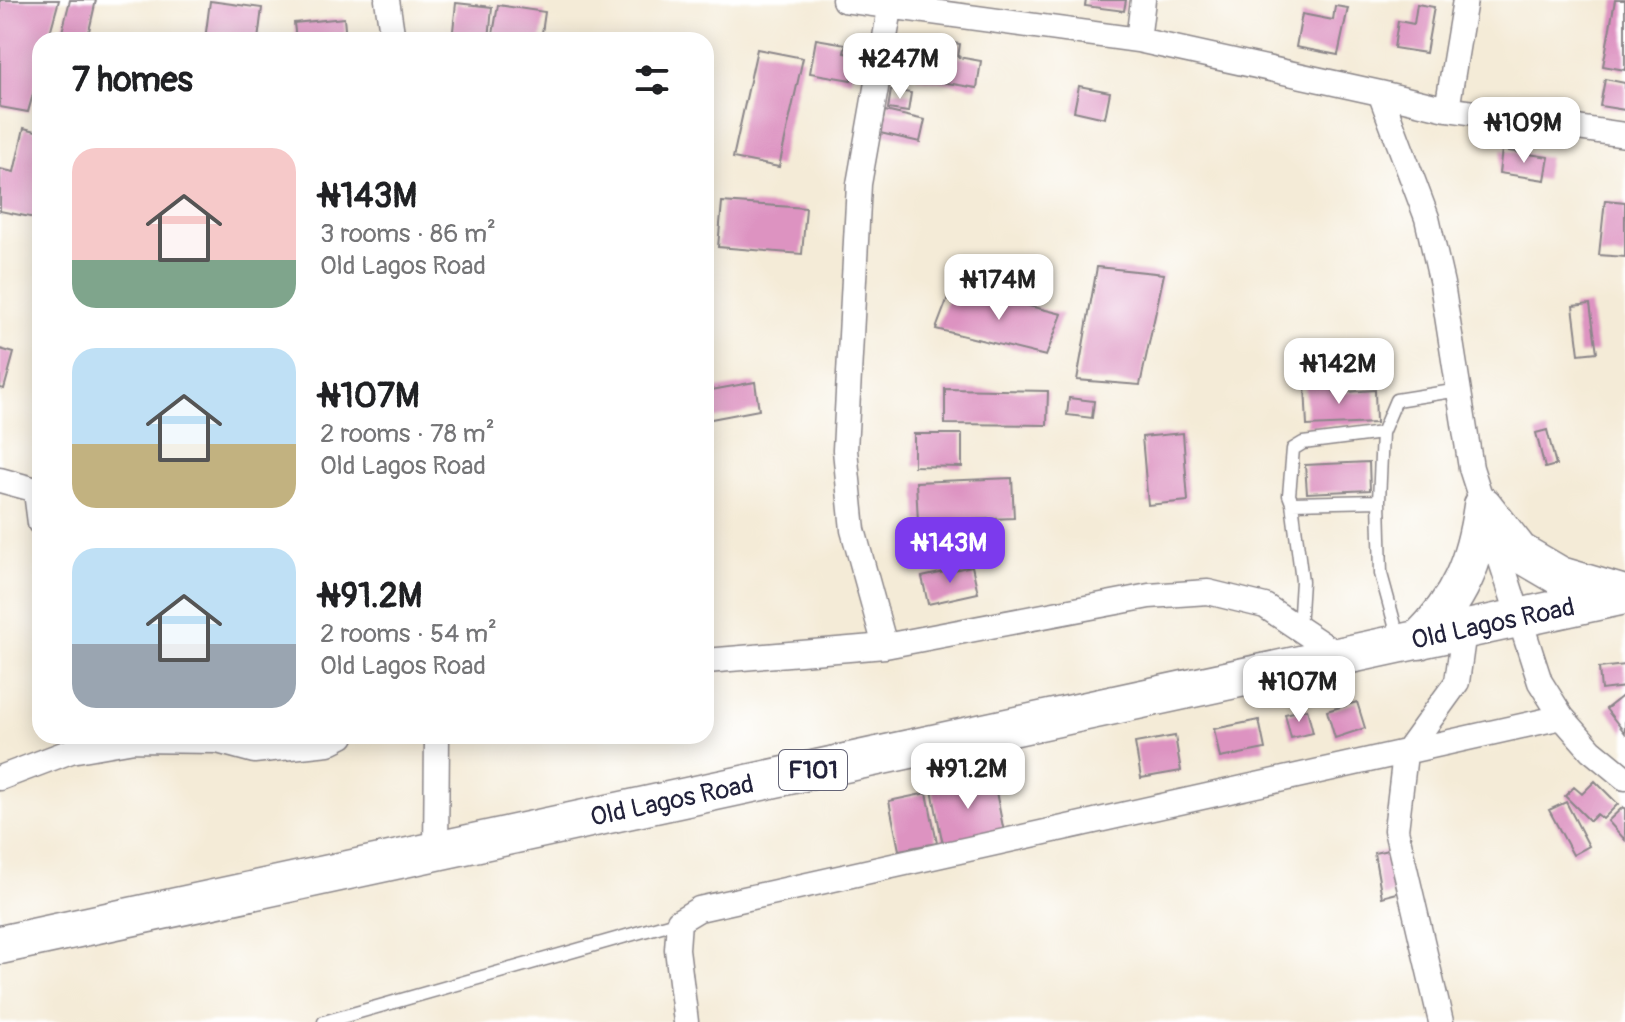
<!DOCTYPE html>
<meta charset="utf-8">
<style>
:root{--surface:#fff;--page:#f6f6f6;--text:#202124;--muted:#757577;--accent:#7c3aed}
body{margin:0;font-family:Pangolin,sans-serif;background:var(--page);color:var(--text);height:100vh;display:flex;flex-direction:column;font-size:30px;white-space:nowrap}
*{box-sizing:border-box;margin:0}
p{font-size:26px;color:var(--muted)}
.icon{flex:none;width:44px;height:44px;fill:none;stroke:currentColor;stroke-width:2;stroke-linecap:round;stroke-linejoin:round}
.map{position:relative;flex:1;overflow:hidden}
.sheet{position:absolute;left:32px;top:32px;width:682px;height:712px;display:flex;flex-direction:column;background:var(--surface);border-radius:24px;box-shadow:0 4px 20px #0003}
.sheet>*{flex:none}
.price{position:absolute;translate:-50% -68px;padding:0 18px;border-radius:16px;background:#fff;color:#222;font-size:26px;line-height:52px;filter:drop-shadow(0 2px 4px #0008)}
.price::after{content:'';position:absolute;left:50%;top:48px;width:24px;height:18px;margin-left:-12px;background:inherit;clip-path:polygon(0 0,100% 0,50% 100%)}
.price.active{background:var(--accent);color:#fff}
ul{padding:0;list-style:none}
li{display:flex;align-items:center;gap:24px;height:200px;padding:0 40px}
li span{display:grid;place-items:center;flex:none;width:224px;height:160px;border-radius:24px;color:#555}
li>.icon{margin-inline-start:auto}
span .icon{width:96px;height:96px;fill:#fffc;stroke-width:1}
li b{font-size:34px}
h2{display:flex;justify-content:space-between;align-items:center;height:96px;padding:0 40px;font-size:34px}
.map>svg:first-child{display:block}
.building{fill:#dd93c1}
.lines{fill:none;stroke-linecap:round;stroke-linejoin:round}
.lane-casing{stroke:#8b8689;stroke-width:15}
.street-casing{stroke:#8b8689;stroke-width:27}
.primary-casing{stroke:#8b8689;stroke-width:41}
.lane{stroke:#fff;stroke-width:12}
.street{stroke:#fff;stroke-width:24}
.primary{stroke:#fff;stroke-width:38}
.labels{text-anchor:middle;dominant-baseline:central;stroke-width:6;stroke-linejoin:round;paint-order:stroke}
.shield{fill:#fff;stroke:#646476;stroke-width:2}
.shield-label{font-size:24px;font-weight:bold;fill:#22223b}
.street-label{font-size:26px;fill:#22223b;stroke:#fff}
</style>
<div class="map">
<svg width="1625" height="1022" viewBox="0 0 1625 1022">
<rect width="100%" height="100%" fill="#fff"/>
<filter id="ink" filterUnits="userSpaceOnUse"><feTurbulence type="fractalNoise" baseFrequency=".0125" numOctaves="2"/><feDisplacementMap in="SourceGraphic" scale="16" xChannelSelector="R" yChannelSelector="G"/><feConvolveMatrix kernelMatrix="1 2 1 2 8 2 1 2 1" color-interpolation-filters="sRGB"/></filter>
<filter id="wash" filterUnits="userSpaceOnUse"><feTurbulence type="fractalNoise" baseFrequency=".006" numOctaves="4" result="noise"/><feDisplacementMap in="SourceGraphic" scale="32" xChannelSelector="R" yChannelSelector="G"/><feGaussianBlur stdDeviation="1.8" result="paint"/><feColorMatrix in="noise" values="0 0 0 0 0 0 0 0 0 0 0 0 0 0 0 0 0 1.4 0 .05"/><feComposite in="paint" operator="in"/></filter>
<g filter="url(#wash)">
<rect width="100%" height="100%" fill="#f4ebd7"/>
<g id="blocks">
<path class="building" d="M0 0H59L48 40H40V69L28 112 0 107Z
M70 0H96L87 40H60Z
M1086 0H1126L1124 11 1085 6Z
M1615 0H1625V70L1603 66Z
M210 1 262 8 258 40H205Z
M456 3 492 7 489 40H452Z
M1417 4 1434 7 1426 53 1394 48 1398 21 1414 24Z
M498 5 545 12 541 40H492Z
M1335 6 1348 8 1338 55 1296 47 1302 14 1333 20Z
M344 18 346 40H296L294 23Z
M816 39 846 44 844 53 855 55 851 80 810 73Z
M946 42 960 44 958 57 981 61 977 88 917 78 920 52 944 56Z
M757 49 803 58 779 167 733 158Z
M1605 79 1625 83V110L1600 106Z
M1079 86 1110 92 1105 118 1074 111Z
M891 90 911 93 908 112 888 109Z
M885 111 925 120 920 142 880 133Z
M24 128 40 132V219L0 211V169L14 172Z
M1502 150 1549 157 1545 180 1499 173Z
M1605 200 1625 202V257L1599 255Z
M722 202 806 208 802 254 718 247Z
M1097 267 1164 274 1140 385 1077 380Z
M952 287 1062 314 1046 356 936 329Z
M1590 304 1597 352 1579 354 1573 306Z
M0 349 14 353 4 389 0 388Z
M755 382 759 410 706 420V391Z
M1333 383 1334 393 1375 390 1376 423 1307 426 1305 385Z
M945 389 1048 391 1047 425 945 424Z
M1069 398 1094 401 1092 418 1067 415Z
M1547 430 1556 465 1545 468 1536 433Z
M1183 433 1188 501 1148 505 1142 437Z
M914 434H962V467L914 466Z
M1369 462 1370 490 1307 493 1305 465Z
M1012 478 1014 518 918 522 916 482Z
M972 566 978 593 928 604 922 577Z
M1625 665V687L1601 690 1599 668Z
M1625 694V733L1606 709Z
M1357 702 1365 728 1335 738 1327 711Z
M1307 709 1313 733 1291 738 1285 714Z
M1259 720 1265 749 1220 758 1214 729Z
M1175 736 1181 771 1141 778 1135 743Z
M993 777 1004 832 943 845 932 790Z
M1595 781 1618 804 1603 819 1597 814 1590 821 1565 796 1574 787 1582 794Z
M927 793 937 843 899 850 889 801Z
M1566 802 1589 846 1573 855 1549 810Z
M1623 807 1625 809V840L1608 821Z
M1393 849 1401 892 1382 897 1374 853Z"/>
</g>
</g>
<g filter="url(#ink)">
<use href="#blocks" fill-opacity="0" stroke="#8b8689" stroke-width="2"/>
<g class="lines">
<g class="lane-casing">
<path id="lane" d="M1379 501 1292 503 1289 495 1293 449 1303 443 1382 433
M1292 503 1302 581 1299 629
M1399 640 1381 574 1379 501 1382 433 1396 400 1459 390
M324 1022 679 921"/>
</g>
<g class="street-casing">
<path id="street" d="M387 0 393 40
M844 0 1138 40 1380 93 1427 218 1442 284 1471 468 1540 682 1562 717 1591 750 1625 778
M1138 40 1143 0
M1380 93 1447 109 1625 135
M1447 109 1465 0
M0 480 40 491
M36 492 40 523
M885 646 853 530 845 450 859 184 890 9
M706 661 885 646 1149 596 1208 592 1265 606 1340 656
M0 778 71 751 134 740 217 741 254 751 328 743 342 736
M436 853 437 736
M686 1022 677 949 679 921 699 909 1562 717
M1441 1022 1396 830 1405 754 1457 682 1464 631"/>
</g>
<g class="primary-casing">
<path id="primary" d="M1483 506 1519 552 1560 576 1621 594
M1419 640C1460 599 1475 562 1483 506
M0 945 1625 595"/>
</g>
<use href="#lane" class="lane"/>
<use href="#street" class="street"/>
<use href="#primary" class="primary"/>
</g>
</g>
<g class="labels">
<rect class="shield" x="779" y="750" width="68" height="40" rx="6"/>
<g class="shield-label">
<text x="813" y="770">F101</text>
</g>
<g class="street-label">
<text transform="translate(1493 624) rotate(-12)">Old Lagos Road</text>
<text transform="translate(672 801) rotate(-12)">Old Lagos Road</text>
</g>
</g>
</svg>
<b class="price" style="left:900px;top:101px">₦247M</b>
<b class="price" style="left:1524px;top:165px">₦109M</b>
<b class="price" style="left:999px;top:322px">₦174M</b>
<b class="price" style="left:1339px;top:406px">₦142M</b>
<b class="price active" style="left:950px;top:585px">₦143M</b>
<b class="price" style="left:1299px;top:724px">₦107M</b>
<b class="price" style="left:968px;top:811px">₦91.2M</b>
<section class="sheet">
<h2>7 homes<svg class="icon" aria-label="filters" viewBox="0 0 24 24"><path d="M4 7h16M4 17h16"/><circle cx="9" cy="7" r="2"/><circle cx="15" cy="17" r="2"/></svg></h2>
<ul>
<li><span style="background:linear-gradient(#f6c9c9 70%,#7fa58c 0)"><svg class="icon" aria-label="home" viewBox="0 0 24 24"><path d="M3 11l9-7 9 7M6 9v11h12V9"/></svg></span><div><b>₦143M</b><p>3 rooms · 86 m²</p><p>Old Lagos Road</p></div></li>
<li><span style="background:linear-gradient(#bfe0f5 60%,#c2b280 0)"><svg class="icon" aria-label="home" viewBox="0 0 24 24"><path d="M3 11l9-7 9 7M6 9v11h12V9"/></svg></span><div><b>₦107M</b><p>2 rooms · 78 m²</p><p>Old Lagos Road</p></div></li>
<li><span style="background:linear-gradient(#bfe0f5 60%,#9aa5b1 0)"><svg class="icon" aria-label="home" viewBox="0 0 24 24"><path d="M3 11l9-7 9 7M6 9v11h12V9"/></svg></span><div><b>₦91.2M</b><p>2 rooms · 54 m²</p><p>Old Lagos Road</p></div></li>
</ul>
</section>
</div>
